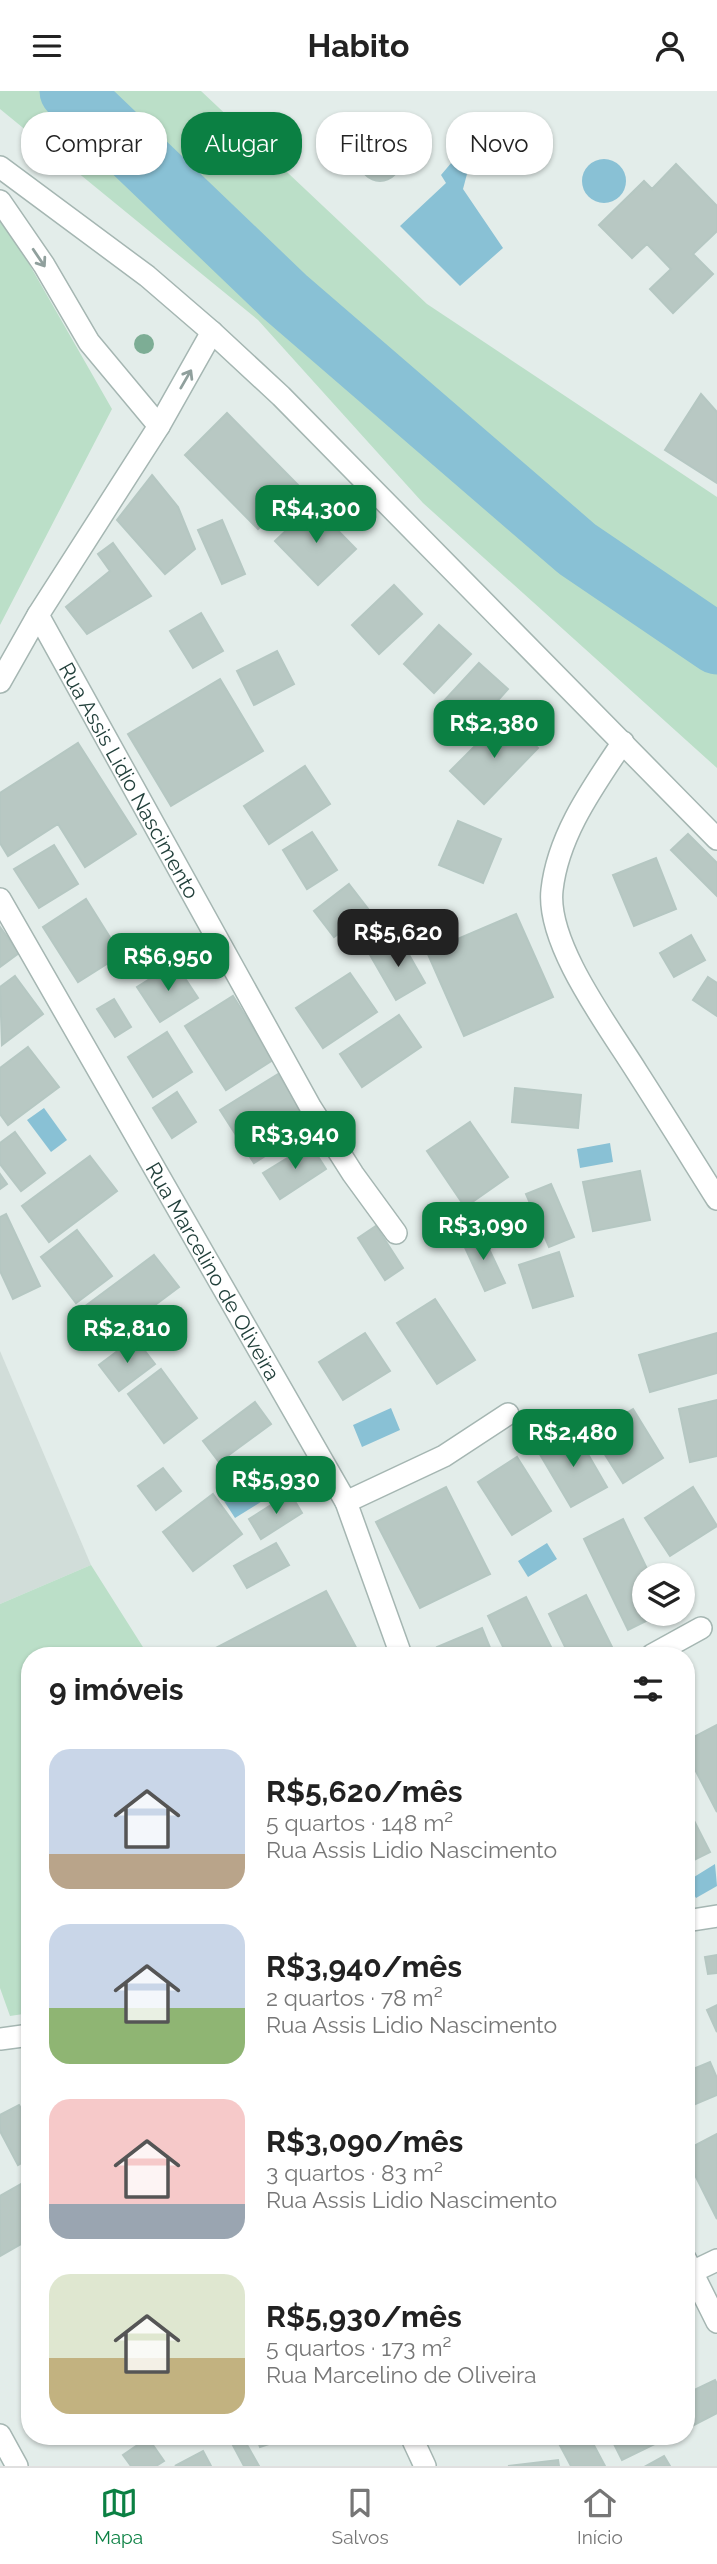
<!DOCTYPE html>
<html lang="pt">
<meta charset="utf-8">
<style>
:root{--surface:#fff;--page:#f6f6f6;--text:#222;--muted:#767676;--line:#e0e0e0;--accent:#0b8043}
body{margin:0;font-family:Raleway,sans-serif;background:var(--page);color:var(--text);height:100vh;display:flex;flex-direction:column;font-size:26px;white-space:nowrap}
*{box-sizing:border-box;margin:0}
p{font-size:23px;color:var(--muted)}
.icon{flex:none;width:38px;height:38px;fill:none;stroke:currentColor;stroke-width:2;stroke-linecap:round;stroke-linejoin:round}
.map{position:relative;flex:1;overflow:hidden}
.drawer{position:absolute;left:21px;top:1556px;width:674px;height:798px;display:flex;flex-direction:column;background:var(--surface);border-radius:28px;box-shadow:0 2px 5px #0004}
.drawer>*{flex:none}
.banner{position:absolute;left:21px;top:21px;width:676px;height:63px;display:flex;gap:14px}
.buttons{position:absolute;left:632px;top:1472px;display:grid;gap:14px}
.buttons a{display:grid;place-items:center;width:63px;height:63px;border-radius:50%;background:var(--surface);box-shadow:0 2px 5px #0004;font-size:35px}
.price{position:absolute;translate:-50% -60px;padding:0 16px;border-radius:14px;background:var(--accent);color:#fff;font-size:23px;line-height:46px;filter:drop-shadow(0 2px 4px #0008)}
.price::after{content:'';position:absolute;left:50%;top:42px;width:21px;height:16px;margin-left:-10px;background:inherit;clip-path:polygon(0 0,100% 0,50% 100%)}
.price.on{background:#222;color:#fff}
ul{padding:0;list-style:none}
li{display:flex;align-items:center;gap:21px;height:175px;padding:0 28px}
li span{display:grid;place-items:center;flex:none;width:196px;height:140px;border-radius:21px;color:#555}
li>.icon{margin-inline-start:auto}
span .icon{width:84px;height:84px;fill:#fffc;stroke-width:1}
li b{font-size:30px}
h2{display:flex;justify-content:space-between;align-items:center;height:84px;padding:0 28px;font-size:30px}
.chip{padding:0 24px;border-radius:28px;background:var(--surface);box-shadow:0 2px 5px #0004;font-size:24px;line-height:63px}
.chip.on{background:var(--accent);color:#fff}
header{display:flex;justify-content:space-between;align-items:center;height:91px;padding:0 28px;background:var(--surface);font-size:32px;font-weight:700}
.tab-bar{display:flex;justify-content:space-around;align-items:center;height:98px;border-top:2px solid var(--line);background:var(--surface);font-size:19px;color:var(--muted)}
.tab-bar a{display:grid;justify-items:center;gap:4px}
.tab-bar .on{color:var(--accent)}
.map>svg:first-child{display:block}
.built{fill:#d1ddd9}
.green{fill:#bbdfc8}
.water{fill:#89c1d5}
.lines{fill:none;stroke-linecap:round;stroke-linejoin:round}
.river{stroke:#89c1d5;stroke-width:61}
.building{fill:#b8c8c3;stroke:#b5c7c2;stroke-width:2}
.minor-casing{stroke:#a5b6b2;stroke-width:24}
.minor{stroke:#fff;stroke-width:21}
.tree{fill:#7dad95}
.oneway{stroke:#90a09d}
.labels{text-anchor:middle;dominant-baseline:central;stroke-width:7;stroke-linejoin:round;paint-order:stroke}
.street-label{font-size:21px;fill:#22403b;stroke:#f4faf7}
</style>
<header><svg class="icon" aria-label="menu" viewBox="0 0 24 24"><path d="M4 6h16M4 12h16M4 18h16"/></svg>Habito<svg class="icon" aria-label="person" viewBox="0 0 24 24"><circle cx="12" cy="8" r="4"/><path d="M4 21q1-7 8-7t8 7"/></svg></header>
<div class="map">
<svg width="717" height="2375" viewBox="0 0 717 2375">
<rect width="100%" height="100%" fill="#e3edea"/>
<path class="built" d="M0 1260 91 1474 0 1513Z"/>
<path class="green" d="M0 0H201L427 213 717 406V677L423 412 258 229 0 18Z
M0 122 112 318 0 534Z
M91 1474 148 1564H30V1922L10 1925 0 1897V1513Z"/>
<path class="water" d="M582 90a22 22 0 1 1 44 0a22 22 0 1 1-44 0Z
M452 71 464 74 467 83 463 98 503 157 460 195 400 135 446 92 441 84Z
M44 1017 67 1049 51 1061 27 1029Z
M610 1052 613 1071 580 1077 577 1058Z
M391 1317 400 1339 362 1356 353 1334Z
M254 1393 264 1409 235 1427 224 1410Z
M547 1452 557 1468 528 1486 518 1470Z
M715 1773 717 1795 696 1807 686 1791Z"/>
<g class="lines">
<path class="river" d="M70 0 285 206 577 458 717 553"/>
</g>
<path class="building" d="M360 70a20 20 0 1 1 40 0a20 20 0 1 1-40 0Z
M676 73 717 115V140L693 163 713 183 673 222 650 198 671 178 647 153 632 167 599 134 644 90 652 98Z
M701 303 717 321V392L665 359Z
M227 322 300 396 258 438 185 364Z
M152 384 178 416 195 458 165 483 117 429Z
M313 414 356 458 318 494 275 450Z
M222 429 245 483 222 493 198 439Z
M113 452 151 505 87 543 66 516 110 480 98 463Z
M394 494 422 523 379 563 352 534Z
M201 522 223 560 193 577 170 540Z
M439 534 471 563 434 602 404 573Z
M277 560 294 593 254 614 237 580Z
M479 572 508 598 473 637 443 611Z
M220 588 263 660 171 715 128 643Z
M505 625 538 657 484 713 450 680Z
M78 652 136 743 85 776 58 733 8 765 0 752V702Z
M305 675 330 713 269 753 244 715Z
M458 730 501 748 483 792 439 774Z
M312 741 337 779 307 798 283 759Z
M688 743 717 772V805L671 759Z
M54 754 78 793 39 817 14 778Z
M656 767 676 818 634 835 613 784Z
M349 793 369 819 334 846 314 820Z
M86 808 121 864 78 891 43 836Z
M516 823 553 906 464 945 427 861Z
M0 836 19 862 0 876Z
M691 844 705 869 674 886 660 862Z
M400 848 425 892 396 909 370 864Z
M175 872 198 907 160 931 137 896Z
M350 882 377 921 323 957 296 917Z
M15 885 43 923 2 954 0 896Z
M708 886 717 892V925L693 909Z
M233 905 273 969 226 999 185 935Z
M114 908 131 936 115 946 97 918Z
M399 924 421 956 362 996 340 963Z
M167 941 192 981 153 1006 128 966Z
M28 956 59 996 8 1034 0 1023V977Z
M278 983 312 1035 254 1072 220 1019Z
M515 997 581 1004 578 1037 512 1031Z
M177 1001 196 1031 172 1047 153 1017Z
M470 1031 508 1086 465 1116 427 1060Z
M15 1041 45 1082 21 1100 0 1073V1052Z
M310 1053 326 1078 280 1108 263 1082Z
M90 1065 117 1100 49 1151 22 1115Z
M640 1080 650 1129 593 1140 583 1091Z
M0 1083 7 1093 0 1098Z
M551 1093 574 1146 549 1156 526 1103Z
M6 1123 40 1195 13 1208 0 1180V1126Z
M376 1135 403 1177 385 1189 358 1147Z
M77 1139 112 1185 76 1212 41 1166Z
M481 1141 505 1192 485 1200 462 1150Z
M559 1161 573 1205 533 1217 519 1174Z
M154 1164 179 1196 100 1255 76 1222Z
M435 1208 475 1269 437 1293 397 1232Z
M365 1242 390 1280 343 1309 319 1271Z
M717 1242V1282L650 1301 639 1264Z
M135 1247 155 1273 119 1300 99 1274Z
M161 1278 197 1327 164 1352 128 1303Z
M717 1309V1365L690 1371 679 1318Z
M255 1311 271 1333 219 1371 203 1350Z
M633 1318 663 1367 623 1392 592 1343Z
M574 1339 607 1396 571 1416 538 1360Z
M517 1366 551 1420 512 1444 478 1391Z
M163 1377 181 1400 156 1419 138 1395Z
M446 1396 490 1483 420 1517 376 1431Z
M693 1396 717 1435 670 1465 645 1427Z
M290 1402 302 1422 261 1448 249 1428Z
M213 1403 242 1443 193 1480 163 1441Z
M623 1428 650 1484H644V1522H662L628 1539 584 1448Z
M276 1452 289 1474 247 1497 234 1475Z
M326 1500 360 1564H208L206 1562Z
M586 1504 614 1560 605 1564H569L549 1523Z
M526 1506 555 1564H507L488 1525Z
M482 1537 493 1564H440L437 1556Z
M717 1634V1721L686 1661V1650Z
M686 1714 710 1761 686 1773Z
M717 1864V1882L708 1883 705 1866Z
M717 1914V1941L707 1919Z
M710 1971 717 1987V2004L686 2017V1981Z
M19 2014 30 2033V2067L18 2074 0 2040V2024Z
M717 2043V2128L686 2066V2059Z
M30 2088V2148L0 2165V2105Z
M715 2289 717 2293V2322L686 2338V2303Z
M228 2345H242L259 2375H244Z
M256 2345H293L260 2356Z
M555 2345H589L605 2375H571Z
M610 2345H671L622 2369Z
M148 2347 164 2370 156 2375H131L123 2364Z
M203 2360 211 2375H175Z
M664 2365 670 2375H646Z
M558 2369 559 2375H508Z"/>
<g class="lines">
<g class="minor-casing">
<g id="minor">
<path d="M0 76 147 185 212 241 281 305 717 748"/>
<path d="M0 110 44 174 89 251 159 335"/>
<path id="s1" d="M38 524 311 1017 353 1083 396 1142"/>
<path d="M0 591 38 524 159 335 212 241"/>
<path d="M623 651C593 696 558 744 552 799 546 853 609 936 637 981 664 1023 690 1065 717 1108"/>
<path id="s2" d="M0 808 346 1411 401 1564"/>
<path d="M346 1411 444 1365 508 1323"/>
<path d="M652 1564 701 1537"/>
<path d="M686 1830 717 1825"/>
<path d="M0 1948 30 1944"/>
<path d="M686 2169 717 2231"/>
<path d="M692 2181 717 2169"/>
<path d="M0 2344 17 2375"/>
<path d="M411 2345 425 2375"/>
</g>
</g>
<use href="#minor" class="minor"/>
</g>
<circle class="tree" cx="144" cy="253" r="10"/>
<defs><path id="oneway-shaft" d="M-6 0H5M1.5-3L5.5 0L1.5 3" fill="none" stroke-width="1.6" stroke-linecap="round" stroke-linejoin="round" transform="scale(1.75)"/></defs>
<g class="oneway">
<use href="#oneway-shaft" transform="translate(39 167) rotate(56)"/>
<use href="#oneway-shaft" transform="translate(186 288) rotate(-60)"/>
</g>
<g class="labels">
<g class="street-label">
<text stroke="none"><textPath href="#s1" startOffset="189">Rua Assis Lidio Nascimento</textPath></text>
<text stroke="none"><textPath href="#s2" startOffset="429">Rua Marcelino de Oliveira</textPath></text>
</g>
</g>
</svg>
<div class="buttons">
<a><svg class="icon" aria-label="layers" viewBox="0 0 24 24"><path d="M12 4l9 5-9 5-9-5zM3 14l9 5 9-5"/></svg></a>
</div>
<b class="price" style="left:316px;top:454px">R$4,300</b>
<b class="price" style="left:494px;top:669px">R$2,380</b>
<b class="price on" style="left:398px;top:878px">R$5,620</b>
<b class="price" style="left:168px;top:902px">R$6,950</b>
<b class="price" style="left:295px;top:1080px">R$3,940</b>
<b class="price" style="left:483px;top:1171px">R$3,090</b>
<b class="price" style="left:127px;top:1274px">R$2,810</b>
<b class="price" style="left:573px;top:1378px">R$2,480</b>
<b class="price" style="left:276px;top:1425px">R$5,930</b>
<div class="banner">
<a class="chip">Comprar</a>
<a class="chip on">Alugar</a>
<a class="chip">Filtros</a>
<a class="chip">Novo</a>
</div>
<section class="drawer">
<h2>9 imóveis<svg class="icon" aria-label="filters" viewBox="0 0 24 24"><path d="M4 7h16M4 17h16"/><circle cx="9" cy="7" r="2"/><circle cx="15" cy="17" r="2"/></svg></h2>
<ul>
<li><span style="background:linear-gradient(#c9d6e8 75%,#b9a48a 0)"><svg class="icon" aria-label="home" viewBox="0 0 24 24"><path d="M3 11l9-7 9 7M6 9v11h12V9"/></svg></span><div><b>R$5,620/mês</b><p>5 quartos · 148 m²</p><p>Rua Assis Lidio Nascimento</p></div></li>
<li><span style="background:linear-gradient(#c9d6e8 60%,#8fb573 0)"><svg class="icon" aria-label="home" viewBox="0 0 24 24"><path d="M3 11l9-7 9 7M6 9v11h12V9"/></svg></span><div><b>R$3,940/mês</b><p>2 quartos · 78 m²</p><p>Rua Assis Lidio Nascimento</p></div></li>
<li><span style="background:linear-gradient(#f6c9c9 75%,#9aa5b1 0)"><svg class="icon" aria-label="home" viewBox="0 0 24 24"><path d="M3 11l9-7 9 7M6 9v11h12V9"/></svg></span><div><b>R$3,090/mês</b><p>3 quartos · 83 m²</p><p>Rua Assis Lidio Nascimento</p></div></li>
<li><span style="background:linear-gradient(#dfe7d0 60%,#c2b280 0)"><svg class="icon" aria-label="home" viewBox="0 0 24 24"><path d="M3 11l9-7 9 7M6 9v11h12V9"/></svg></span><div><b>R$5,930/mês</b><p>5 quartos · 173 m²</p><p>Rua Marcelino de Oliveira</p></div></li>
</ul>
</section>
</div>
<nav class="tab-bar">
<a class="on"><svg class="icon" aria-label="map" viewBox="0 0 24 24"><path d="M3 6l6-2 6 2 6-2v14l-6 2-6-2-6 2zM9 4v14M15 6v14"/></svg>Mapa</a>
<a><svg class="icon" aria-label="saved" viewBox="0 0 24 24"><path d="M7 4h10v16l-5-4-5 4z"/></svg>Salvos</a>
<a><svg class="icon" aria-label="home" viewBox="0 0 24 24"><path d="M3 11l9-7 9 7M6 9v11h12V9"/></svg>Início</a>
</nav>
